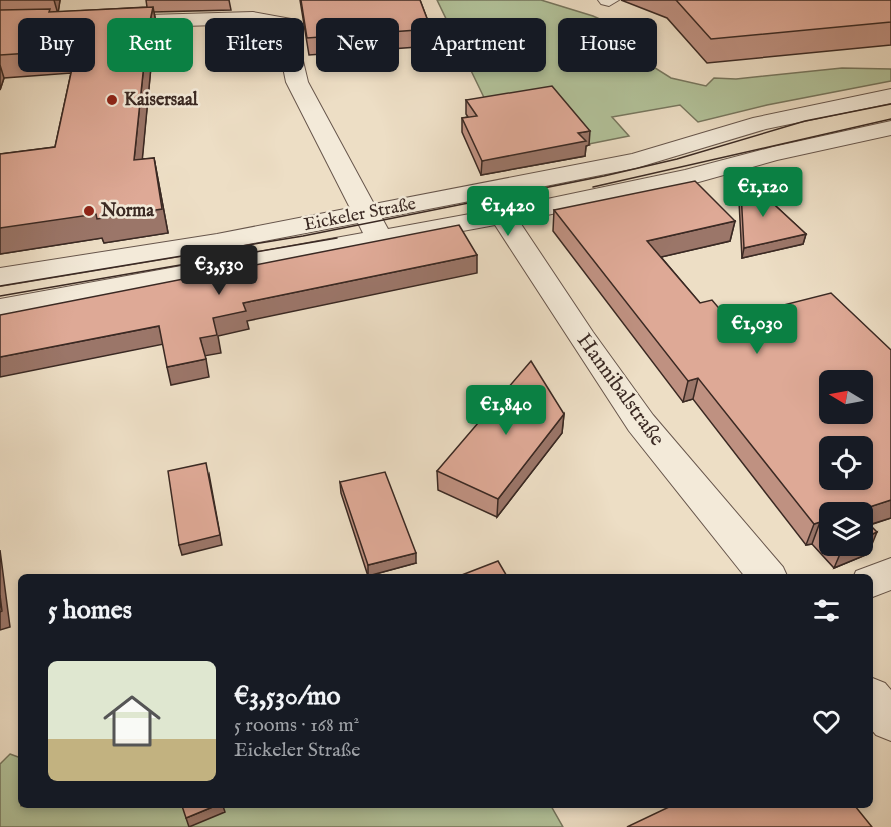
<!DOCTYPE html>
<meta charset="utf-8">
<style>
:root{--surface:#171b24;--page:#20242c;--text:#f1f3f6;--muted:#9ea1a6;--line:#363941;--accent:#0b8043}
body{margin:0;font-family:"IM FELL English",serif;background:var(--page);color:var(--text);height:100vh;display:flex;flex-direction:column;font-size:22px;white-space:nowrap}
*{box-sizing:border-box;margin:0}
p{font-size:20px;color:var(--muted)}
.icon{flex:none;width:33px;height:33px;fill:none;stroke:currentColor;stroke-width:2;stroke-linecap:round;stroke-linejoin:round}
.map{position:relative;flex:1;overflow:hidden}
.panel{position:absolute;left:18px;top:574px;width:855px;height:234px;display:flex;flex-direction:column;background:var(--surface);border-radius:9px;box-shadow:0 3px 9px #0003}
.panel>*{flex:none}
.banner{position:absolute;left:18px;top:18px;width:855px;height:54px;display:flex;gap:12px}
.needle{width:39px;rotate:280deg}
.buttons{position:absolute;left:819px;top:370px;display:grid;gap:12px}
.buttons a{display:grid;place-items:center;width:54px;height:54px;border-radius:9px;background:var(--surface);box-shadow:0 3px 9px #0003;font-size:30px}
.price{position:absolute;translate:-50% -51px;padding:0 14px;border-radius:6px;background:var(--accent);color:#fff;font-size:20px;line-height:39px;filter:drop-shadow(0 2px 3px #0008)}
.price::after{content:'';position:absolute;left:50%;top:36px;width:18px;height:14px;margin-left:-9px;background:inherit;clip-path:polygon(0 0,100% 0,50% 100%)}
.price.active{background:#222;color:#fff}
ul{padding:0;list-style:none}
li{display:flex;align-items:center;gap:18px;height:150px;padding:0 30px}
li+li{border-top:2px solid var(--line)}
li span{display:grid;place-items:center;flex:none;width:168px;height:120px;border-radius:9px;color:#555}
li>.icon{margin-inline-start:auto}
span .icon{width:72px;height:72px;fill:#fffc;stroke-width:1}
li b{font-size:26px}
h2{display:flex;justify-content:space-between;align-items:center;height:72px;padding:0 30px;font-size:26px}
.chip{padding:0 21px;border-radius:9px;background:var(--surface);box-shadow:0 3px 9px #0003;font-size:21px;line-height:54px}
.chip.active{background:var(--accent);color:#fff}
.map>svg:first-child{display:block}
.green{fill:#b2c29a;stroke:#76765e;stroke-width:1.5}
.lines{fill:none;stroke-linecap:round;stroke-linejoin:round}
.minor-casing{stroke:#67564c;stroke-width:2}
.minor{fill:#f3ead9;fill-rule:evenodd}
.tram{stroke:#3a2923;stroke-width:1.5}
.wall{fill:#bf9181;stroke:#3a2923;stroke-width:1.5;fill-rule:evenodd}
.shaded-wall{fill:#9b7669;stroke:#3a2923;stroke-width:1.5}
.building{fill:#dea996;stroke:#3a2923;stroke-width:1.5;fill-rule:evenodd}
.poi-dot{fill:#8f2418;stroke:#f3ead9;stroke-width:2}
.labels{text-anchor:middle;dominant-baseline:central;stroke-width:5;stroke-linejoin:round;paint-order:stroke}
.far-poi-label{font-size:18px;font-weight:bold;fill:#3a2923;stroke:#f3ead9;text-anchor:start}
.far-street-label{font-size:18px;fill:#3a2923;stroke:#f3ead9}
.street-label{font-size:21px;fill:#3a2923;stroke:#f3ead9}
</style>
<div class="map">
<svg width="891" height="827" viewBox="0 0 891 827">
<rect width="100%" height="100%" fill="#eddec5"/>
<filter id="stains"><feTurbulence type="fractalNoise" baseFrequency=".00333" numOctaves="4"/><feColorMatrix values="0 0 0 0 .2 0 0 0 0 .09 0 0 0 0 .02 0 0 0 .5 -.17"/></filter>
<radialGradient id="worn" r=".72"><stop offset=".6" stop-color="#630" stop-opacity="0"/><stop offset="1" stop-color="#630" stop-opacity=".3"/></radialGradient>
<path class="green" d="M437 0H541L593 16 604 21 655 68 671 78 706 86 714 78 736 79 842 68 891 69V81L767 105 698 122 680 105 612 117 629 136 589 144 490 110Z
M10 754 21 758V806H551L563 827H0V764Z"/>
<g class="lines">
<g class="minor-casing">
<path id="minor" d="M598 0H619L609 6 601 4Z
M253 12 291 19 294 23 308 82 374 204 632 154 753 118 891 89V103L766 129 636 168 501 195 509 207 685 170 773 147 891 121V135L777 160 688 185 519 221 593 332 653 415 783 567 788 578H746L629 431 495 225 0 317V299L363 233 358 223 217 250 0 286V268L217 234 350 208 286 82 275 28 253 24 113 28 106 26 103 22 106 18 113 16ZM480 199 486 211 388 229 382 218Z
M891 558V590L870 598V578H853L856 571Z
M870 677 885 683 891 690V741L876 735 870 728Z"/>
</g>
<use href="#minor" class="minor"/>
<path class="tram" d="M593 187 891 119
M0 286 303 236 604 176 677 159 805 121 891 104
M0 296 337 238"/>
</g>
<path class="wall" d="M0 0H60L58 12 147 7 146 0H229L231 10 154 12 157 28 152 56 142 159 154 158 168 233 104 243 102 238 0 254V154L55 147 71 73 4 78 0 90Z
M300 0H420L431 29V46L309 55Z
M621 0H891V45L707 63 667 18Z
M466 100 589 145 586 146 585 156 481 175 462 132V118L468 117 466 114Z
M740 173 806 234 803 244 742 258 738 183Z
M554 210 735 221 730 241 661 257 700 303 728 319 891 350V518L870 525 868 554 834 568 812 544 806 545 693 399 683 402 553 231ZM830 513 862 546H830Z
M564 414 562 433 497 517 438 490 437 471Z
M340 482 416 563 368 576 341 493Z"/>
<path class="shaded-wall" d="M54 0H60L58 14Z
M153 7 157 28 152 56 140 184 134 160 147 35Z
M0 65 4 78 0 90Z
M590 131 589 145 586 146 585 156 481 175 482 161 578 133Z
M154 158 168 233 104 243 102 238 0 254V228Z
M735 221 730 241 644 261 647 241Z
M806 234 803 244 742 258 744 248Z
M477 255V273L247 321 249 329 218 336 221 353 204 356 200 338 213 318 243 303Z
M159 326 164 344 0 377V357Z
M206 359 209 377 171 385 167 367Z
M698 378 693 399 683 402 688 381Z
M564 414 562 433 497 517 498 499Z
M209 474 222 545 182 555 179 545Z
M891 500V518L862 527V513H856L857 511Z
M820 522 812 544 806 545 814 524Z
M877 532 868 554 834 568 843 547 862 546V539Z
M0 550 10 627 0 630Z
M416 553V563L368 576V565Z
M215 806H223L225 812 189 827 186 818Z"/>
<path class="building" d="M301 0H420L431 29 307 38Z
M676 0H891V22L711 39Z
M153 7 147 35 134 160 154 158 162 209 97 219 96 214 0 228V154L55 147 76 50 0 55V10L50 9 49 12Z
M552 86 590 131 578 133 586 141 482 161 462 118 477 116 466 100Z
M740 173 806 234 744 248Z
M695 181 735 221 647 241 700 303 712 300 728 319 831 293 891 350V500L857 511 859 513H830V532L820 522 814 524 698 378 688 381 554 210ZM830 381H862V414H830ZM830 447H862V480H830Z
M459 225 477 255 243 303 246 311 213 318 217 335 200 338 206 359 167 367 159 326 0 357V315Z
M531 361 564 414 498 499 437 471Z
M206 463 220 535 179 545 168 471Z
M385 472 416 553 368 565 340 482Z
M862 517 877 532 862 539Z
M498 561 508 578H454Z
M0 595 2 611 0 612Z
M182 806H215L186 818Z
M671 806H855L872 827H627Z"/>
<g class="poi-dot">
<circle cx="112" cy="100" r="6"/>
<circle cx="89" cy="211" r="6"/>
</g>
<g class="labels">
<g class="far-poi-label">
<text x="124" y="100">Kaisersaal</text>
<text x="101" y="211">Norma</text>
</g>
<g class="far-street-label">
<text transform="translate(360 215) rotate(-11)">Eickeler Straße</text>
</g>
<g class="street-label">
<text transform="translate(620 390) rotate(54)">Hannibalstraße</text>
</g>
</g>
<rect width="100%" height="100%" filter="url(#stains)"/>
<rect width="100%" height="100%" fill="url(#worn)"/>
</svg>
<div class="buttons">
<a><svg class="needle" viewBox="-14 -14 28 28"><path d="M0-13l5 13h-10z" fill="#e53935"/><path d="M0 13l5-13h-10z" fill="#9ea1a6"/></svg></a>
<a><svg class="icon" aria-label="locate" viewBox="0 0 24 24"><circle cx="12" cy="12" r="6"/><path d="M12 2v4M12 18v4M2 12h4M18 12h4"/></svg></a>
<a><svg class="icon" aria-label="layers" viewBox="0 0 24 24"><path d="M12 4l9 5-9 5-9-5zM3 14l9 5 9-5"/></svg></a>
</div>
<b class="price" style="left:763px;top:218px">€1,120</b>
<b class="price" style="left:508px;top:237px">€1,420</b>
<b class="price active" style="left:219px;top:296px">€3,530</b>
<b class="price" style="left:757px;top:355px">€1,030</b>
<b class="price" style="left:506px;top:436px">€1,840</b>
<div class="banner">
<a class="chip">Buy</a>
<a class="chip active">Rent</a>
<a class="chip">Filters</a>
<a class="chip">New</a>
<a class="chip">Apartment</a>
<a class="chip">House</a>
</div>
<section class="panel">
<h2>5 homes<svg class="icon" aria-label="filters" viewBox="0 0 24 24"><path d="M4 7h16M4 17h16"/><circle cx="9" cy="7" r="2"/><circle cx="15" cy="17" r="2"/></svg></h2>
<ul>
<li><span style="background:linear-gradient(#dfe7d0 65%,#c2b280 0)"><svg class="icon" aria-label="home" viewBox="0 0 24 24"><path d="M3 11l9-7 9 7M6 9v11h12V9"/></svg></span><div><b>€3,530/mo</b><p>5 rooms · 168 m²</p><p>Eickeler Straße</p></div><svg class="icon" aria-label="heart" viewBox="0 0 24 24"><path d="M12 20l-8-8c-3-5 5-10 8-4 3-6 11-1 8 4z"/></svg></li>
</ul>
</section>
</div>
